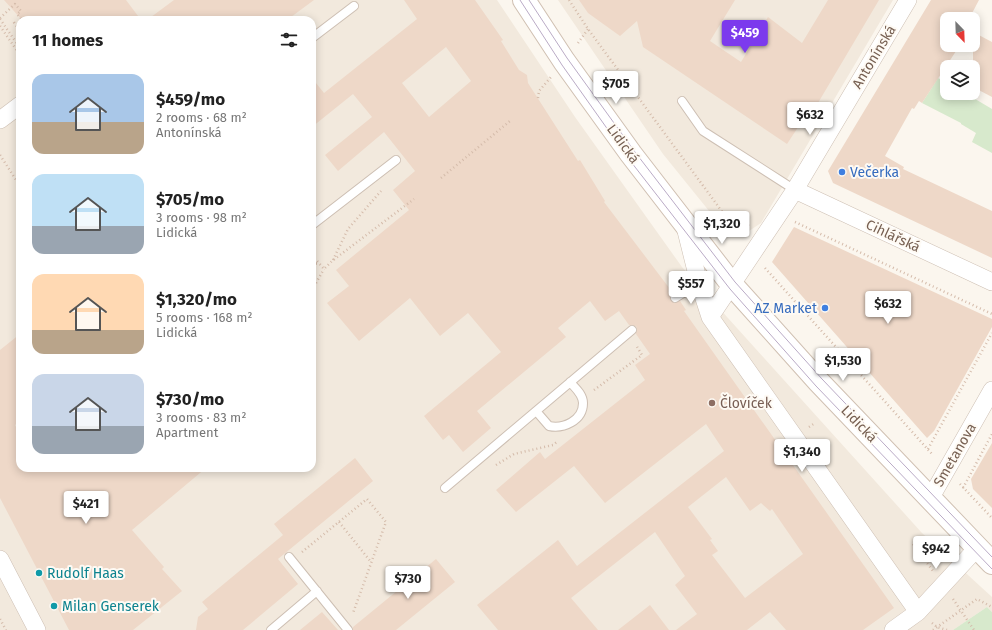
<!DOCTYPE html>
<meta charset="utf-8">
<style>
:root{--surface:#fff;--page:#f6f6f6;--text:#222;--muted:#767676;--accent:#7c3aed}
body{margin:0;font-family:"Fira Sans",sans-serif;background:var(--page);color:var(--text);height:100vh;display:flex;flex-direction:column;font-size:15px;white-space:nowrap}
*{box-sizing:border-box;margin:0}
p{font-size:13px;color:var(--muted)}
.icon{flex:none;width:22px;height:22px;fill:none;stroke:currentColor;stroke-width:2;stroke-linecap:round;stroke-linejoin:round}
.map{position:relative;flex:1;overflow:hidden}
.panel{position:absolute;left:16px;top:16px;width:300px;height:456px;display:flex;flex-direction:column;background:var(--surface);border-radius:12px;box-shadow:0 2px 10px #0003}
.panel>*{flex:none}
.needle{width:26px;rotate:157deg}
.buttons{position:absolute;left:940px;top:12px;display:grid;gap:8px}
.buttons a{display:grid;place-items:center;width:40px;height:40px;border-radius:8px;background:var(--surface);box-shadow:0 2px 10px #0003;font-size:20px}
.price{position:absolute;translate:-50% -34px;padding:0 9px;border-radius:4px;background:#fff;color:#222;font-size:13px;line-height:26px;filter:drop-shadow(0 1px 2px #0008)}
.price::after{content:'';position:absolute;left:50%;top:24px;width:12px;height:9px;margin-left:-6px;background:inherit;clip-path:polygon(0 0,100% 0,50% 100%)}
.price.on{background:var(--accent);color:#fff}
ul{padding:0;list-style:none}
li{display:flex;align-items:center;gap:12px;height:100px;padding:0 16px}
li span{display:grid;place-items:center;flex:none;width:112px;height:80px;border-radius:12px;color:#555}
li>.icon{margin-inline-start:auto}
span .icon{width:48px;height:48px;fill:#fffc;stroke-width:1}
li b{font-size:17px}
h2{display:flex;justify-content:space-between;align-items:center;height:48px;padding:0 16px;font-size:17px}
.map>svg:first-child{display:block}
.residential{fill:#f2e9dd;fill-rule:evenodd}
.green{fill:#d7e9cc}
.building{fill:#eed8c8;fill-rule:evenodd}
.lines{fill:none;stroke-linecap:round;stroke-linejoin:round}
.lane-casing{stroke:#cdbfb3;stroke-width:10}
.street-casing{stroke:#cdbfb3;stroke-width:18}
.secondary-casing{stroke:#d0c0b2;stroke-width:24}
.path{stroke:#d4bbaa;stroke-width:2.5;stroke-dasharray:1 3;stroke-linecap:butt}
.lane{stroke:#fff;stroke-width:8}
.street{stroke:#fff;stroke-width:17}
.secondary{stroke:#fff;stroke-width:22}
.tram{stroke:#baabc6;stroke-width:1}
.shop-dot{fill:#3f7fe0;stroke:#fefaf4;stroke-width:1.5}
.education-dot{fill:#8d6e63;stroke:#fefaf4;stroke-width:1.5}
.culture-dot{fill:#0f9aa8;stroke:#fefaf4;stroke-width:1.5}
.labels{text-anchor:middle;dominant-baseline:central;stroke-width:4;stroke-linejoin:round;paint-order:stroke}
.street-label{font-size:14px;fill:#765f51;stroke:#fefaf4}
.shop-label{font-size:14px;fill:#366cbe;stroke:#fefaf4;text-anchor:start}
.education-label{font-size:14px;fill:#785e54;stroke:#fefaf4;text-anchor:start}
.culture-label{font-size:14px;fill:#0d838f;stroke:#fefaf4;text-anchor:start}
</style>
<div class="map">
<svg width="992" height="630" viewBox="0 0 992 630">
<rect width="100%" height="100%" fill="#fbf6ee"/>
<path class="residential" d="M0 0H497L575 117 682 267 922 533 992 597V612L987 607 953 630H0ZM20 20H312V468H20Z
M558 0H893L761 223 749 231 733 233 722 227 663 154Z"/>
<path class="green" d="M938 78 947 83V93H965L992 109V153L972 142 976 133 961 124V123L922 103Z
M987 607 992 612V630H953Z"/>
<path class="building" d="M4 0H126L141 20H22Z
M174 0H314L287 20H147Z
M404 0H475L503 40 501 41 519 70 527 75 528 83 578 161 580 160 605 201 604 202 673 293 670 296 671 301 675 303 680 301 686 310 684 311 894 608 863 630H786L770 612 747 630H676L697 614 675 585 685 576 655 532 571 598 598 630H498L477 605 558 540 577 566 724 451 706 424 605 503 574 466 516 512 496 490 540 452 545 459 645 380 635 365 650 354 636 334 637 329 636 326 629 325 619 311 605 321 590 301 558 328 566 337 477 411 491 428 463 452 449 435 443 440 424 416 501 352 468 313 440 336 410 298 359 341 327 303 349 286 336 270 409 210 393 190 415 171 384 132 338 171 325 155 372 117 353 94 312 127V78L324 93 417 19ZM446 47 471 81 429 117 402 83ZM726 477 750 511 761 503 770 511 772 509 803 554 745 598 712 555 718 551 710 540 712 539 688 507Z
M579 0H735L710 41 741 62 768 17 802 43 828 0H879L815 108 812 106 787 144 643 47 637 21 620 36 588 13Z
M931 0H979L969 19H947V45H960L922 103 919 101 914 109 912 108 885 156 904 167 903 169 992 211V258L833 183 828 171Z
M973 32 992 42V97L973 87Z
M794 227 992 319V327L934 431 927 438 772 262Z
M20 334V421L15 425 20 434V468H206L132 530 164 567 162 569 182 591 133 630H69L0 498V350Z
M992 443V508L973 489 971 479Z
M355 458 373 481 278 559 298 584 243 630H196L198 617 208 609 202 602 283 535 274 524Z
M436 559 455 582 396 630H353V627Z
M650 605 669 630H618Z
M322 612 338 630H300Z"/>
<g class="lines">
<g class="lane-casing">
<path id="lane" d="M312 38 354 6
M682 101 703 131 795 190
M312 225 396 160
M675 298 699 283
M536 411 549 426C563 429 583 421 583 403 583 394 575 388 570 382
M445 488 632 330
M289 557 348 630
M271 630 317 591"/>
</g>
<g class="street-casing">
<path id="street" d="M0 120 20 105
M795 190 992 282
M685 227 699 283 710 317 918 612
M710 317 793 193 908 0
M930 499 992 390
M0 559 37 630
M893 630 918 612 977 548"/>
</g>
<g class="secondary-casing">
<path id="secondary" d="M524 0 564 61 631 154 733 286 819 382 992 563"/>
</g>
<path class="path" d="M569 0 588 29 740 236
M0 18 15 4 21 11 17 14 22 20
M0 19 20 48
M0 26 20 55
M20 29 13 21 20 31
M578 43 588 29
M538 98 539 91 551 77
M0 155 20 186
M441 178 510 121
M795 222 992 314
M733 226 744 227 750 224
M312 255 324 269 332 261 414 199
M333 260 348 229 381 191
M312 263 319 264
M765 268 932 454
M312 290 324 269
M594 390 642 355 636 345
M809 427 815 423
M928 449 992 333
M496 465 514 454 553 445 558 441
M960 484 992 518
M963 488 992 434
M339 522 371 562
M913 544 933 571
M302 552 367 499 386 522 353 613
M953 599 974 630
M0 619 6 630
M932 623 937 627 947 630
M933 630 977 599 992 607"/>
<use href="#lane" class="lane"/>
<use href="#street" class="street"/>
<use href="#secondary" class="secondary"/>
<path class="tram" d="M520 0 562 65 628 158 730 289 816 386 992 569
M529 0 567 58 635 152 735 282 822 379 992 557"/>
</g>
<g class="shop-dot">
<circle cx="842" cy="172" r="4"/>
<circle cx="825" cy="308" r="4"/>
</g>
<circle class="education-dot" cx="712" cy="403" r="4"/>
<g class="culture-dot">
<circle cx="39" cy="573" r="4"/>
<circle cx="54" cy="606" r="4"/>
</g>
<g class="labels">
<g class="street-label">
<text transform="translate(874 57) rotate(-59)">Antonínská</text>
<text transform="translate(623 144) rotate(54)">Lidická</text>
<text transform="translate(893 236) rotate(25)">Cihlářská</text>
<text transform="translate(859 424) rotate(46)">Lidická</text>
<text transform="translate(955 455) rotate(-60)">Smetanova</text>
</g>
<g class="shop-label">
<text x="850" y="172">Večerka</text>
<text x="817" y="308" text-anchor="end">AZ Market</text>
</g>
<g class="education-label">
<text x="720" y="403">Človíček</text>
</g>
<g class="culture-label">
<text x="47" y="573">Rudolf Haas</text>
<text x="62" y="606">Milan Genserek</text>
</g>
</g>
</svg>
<div class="buttons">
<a><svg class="needle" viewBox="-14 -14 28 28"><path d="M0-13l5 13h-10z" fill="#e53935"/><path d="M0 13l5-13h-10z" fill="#767676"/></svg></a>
<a><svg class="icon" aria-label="layers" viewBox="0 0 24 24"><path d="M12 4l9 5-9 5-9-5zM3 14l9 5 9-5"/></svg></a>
</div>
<b class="price on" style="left:745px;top:54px">$459</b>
<b class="price" style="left:616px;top:105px">$705</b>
<b class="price" style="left:810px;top:136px">$632</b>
<b class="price" style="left:722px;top:245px">$1,320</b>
<b class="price" style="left:691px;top:305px">$557</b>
<b class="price" style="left:888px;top:325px">$632</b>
<b class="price" style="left:843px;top:382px">$1,530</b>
<b class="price" style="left:802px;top:473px">$1,340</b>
<b class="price" style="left:86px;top:525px">$421</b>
<b class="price" style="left:936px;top:570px">$942</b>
<b class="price" style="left:408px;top:600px">$730</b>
<section class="panel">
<h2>11 homes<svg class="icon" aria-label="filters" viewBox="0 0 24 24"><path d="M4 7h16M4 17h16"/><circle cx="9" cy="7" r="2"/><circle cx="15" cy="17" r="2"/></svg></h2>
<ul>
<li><span style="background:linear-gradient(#a9c7e8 60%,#b9a48a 0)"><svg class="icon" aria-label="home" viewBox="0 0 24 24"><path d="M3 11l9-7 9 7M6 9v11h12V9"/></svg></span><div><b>$459/mo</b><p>2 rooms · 68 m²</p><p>Antonínská</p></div></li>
<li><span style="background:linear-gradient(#bfe0f5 65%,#9aa5b1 0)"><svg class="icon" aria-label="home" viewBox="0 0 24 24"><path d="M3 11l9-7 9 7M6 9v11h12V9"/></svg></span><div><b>$705/mo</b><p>3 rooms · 98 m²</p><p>Lidická</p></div></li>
<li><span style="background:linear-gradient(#ffd9b3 70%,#b9a48a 0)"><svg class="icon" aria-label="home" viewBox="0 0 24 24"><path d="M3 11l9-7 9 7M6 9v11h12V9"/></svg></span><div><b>$1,320/mo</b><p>5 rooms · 168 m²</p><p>Lidická</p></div></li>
<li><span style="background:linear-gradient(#c9d6e8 65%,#9aa5b1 0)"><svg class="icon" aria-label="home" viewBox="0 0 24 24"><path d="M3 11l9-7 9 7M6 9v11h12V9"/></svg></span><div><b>$730/mo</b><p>3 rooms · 83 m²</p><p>Apartment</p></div></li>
</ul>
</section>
</div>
